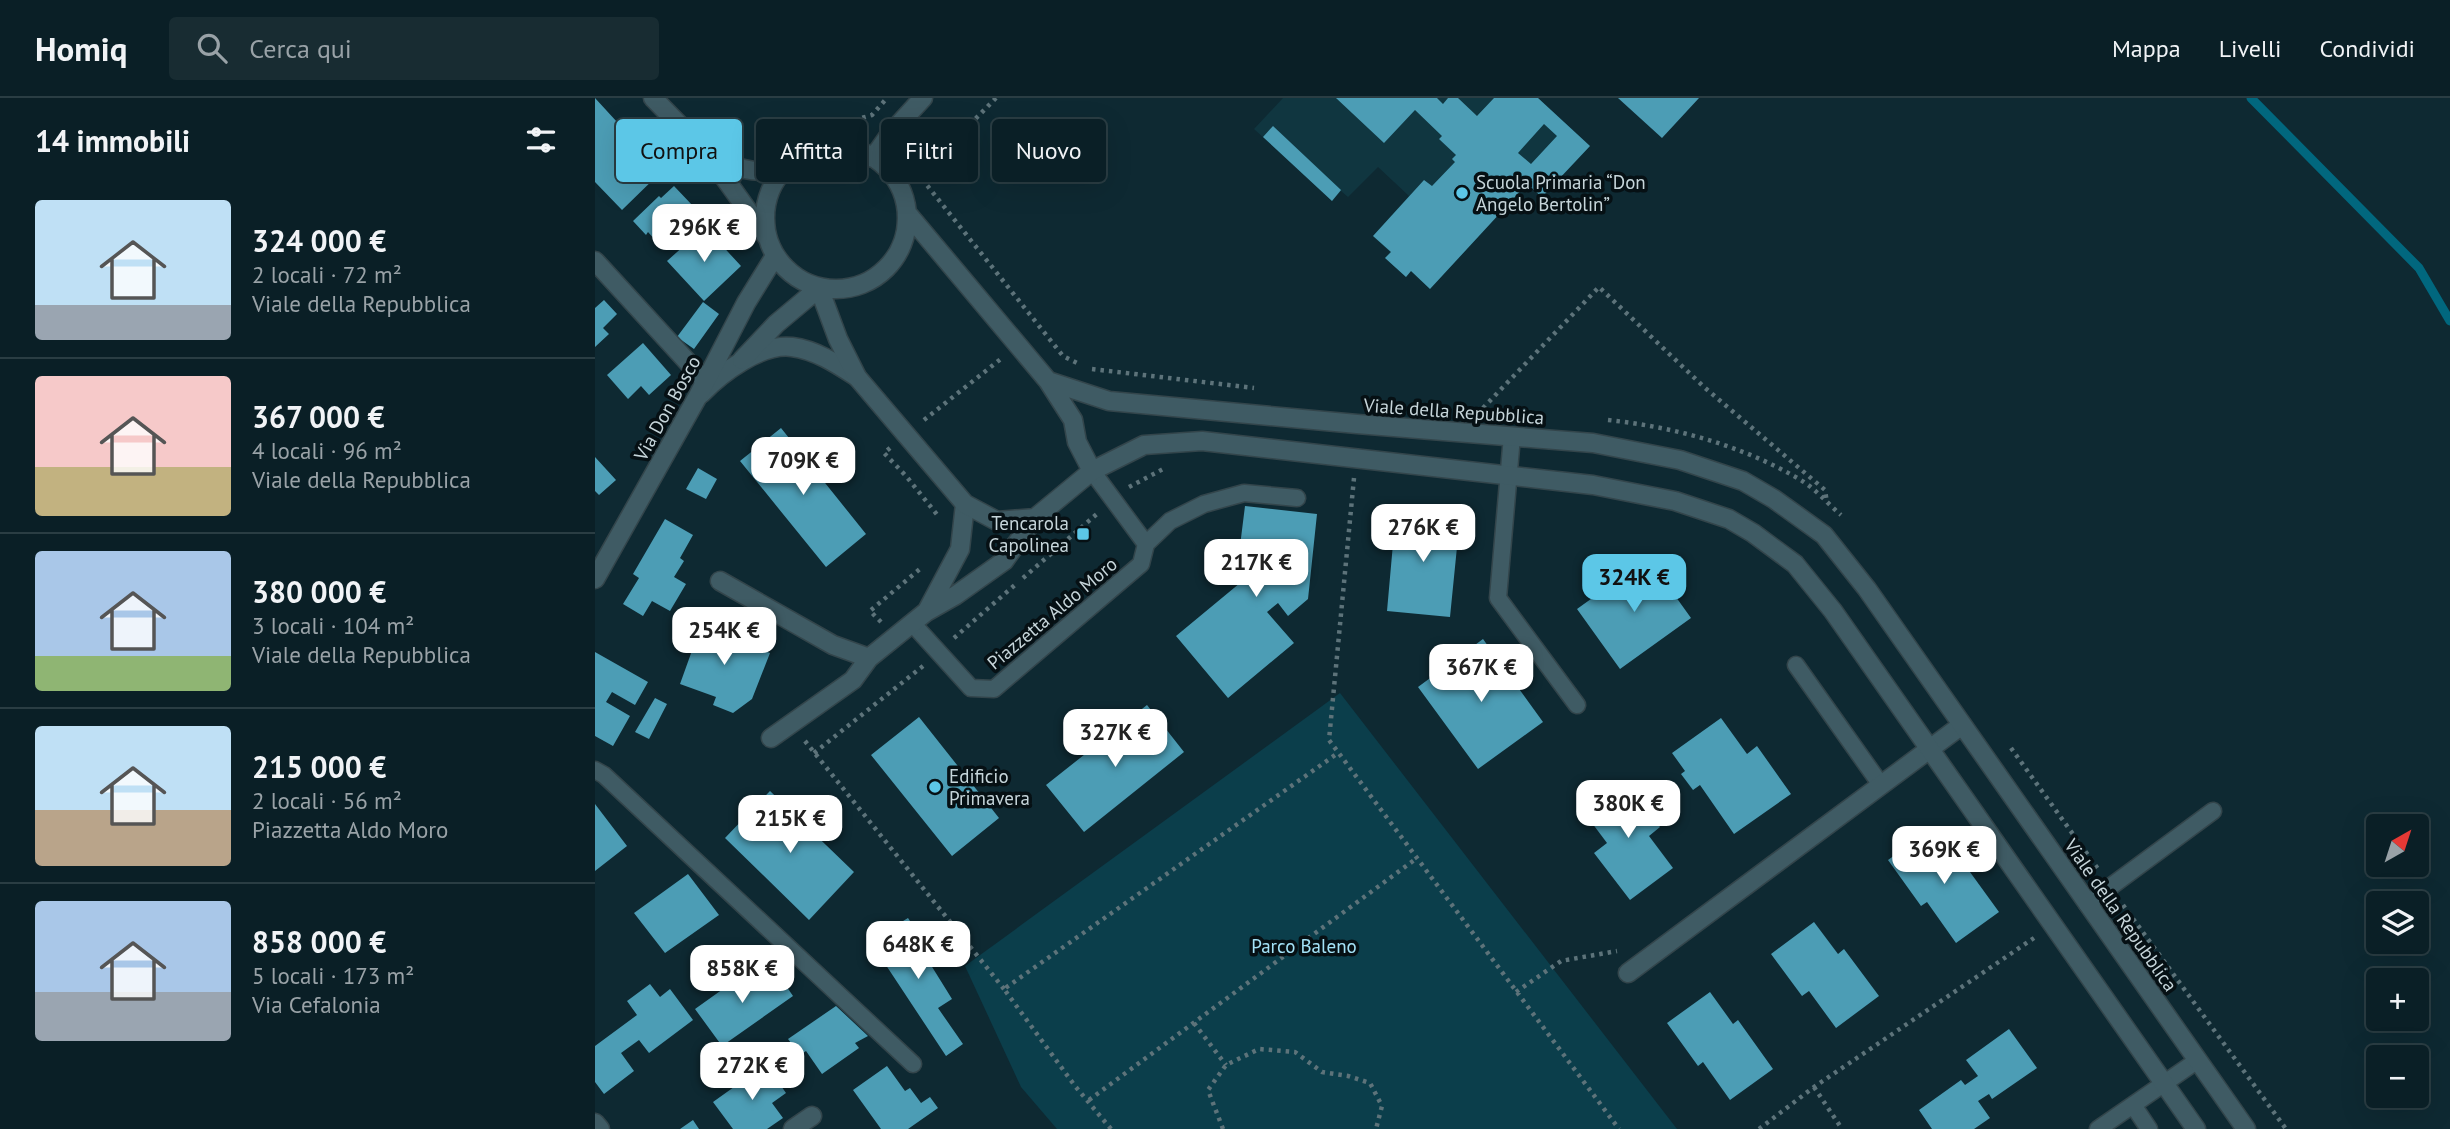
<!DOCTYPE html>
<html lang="it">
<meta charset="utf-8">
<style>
:root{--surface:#0a1f26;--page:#182c32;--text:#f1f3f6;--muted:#99a2a7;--line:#2a3d43;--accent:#5cc7e7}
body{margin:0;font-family:"PT Sans",sans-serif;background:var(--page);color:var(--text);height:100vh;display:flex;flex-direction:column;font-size:26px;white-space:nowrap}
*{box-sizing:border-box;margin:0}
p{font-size:23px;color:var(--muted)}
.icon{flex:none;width:38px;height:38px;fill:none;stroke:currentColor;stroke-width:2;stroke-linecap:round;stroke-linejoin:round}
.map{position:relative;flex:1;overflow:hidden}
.drawer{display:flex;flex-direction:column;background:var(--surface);width:595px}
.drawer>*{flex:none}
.top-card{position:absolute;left:21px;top:21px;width:665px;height:63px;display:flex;gap:14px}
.needle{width:46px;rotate:39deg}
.fabs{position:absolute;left:1771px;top:716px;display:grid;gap:14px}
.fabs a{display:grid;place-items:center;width:63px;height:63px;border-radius:7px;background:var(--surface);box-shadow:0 7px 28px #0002,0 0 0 2px var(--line);font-size:35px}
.price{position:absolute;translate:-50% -60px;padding:0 16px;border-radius:14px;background:#fff;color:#222;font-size:23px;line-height:46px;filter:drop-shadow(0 2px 4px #0008)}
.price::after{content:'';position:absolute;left:50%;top:42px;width:21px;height:16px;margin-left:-10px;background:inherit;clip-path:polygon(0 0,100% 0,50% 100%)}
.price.current{background:var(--accent);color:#111}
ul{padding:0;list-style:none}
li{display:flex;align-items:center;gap:21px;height:175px;padding:0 35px}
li+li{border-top:2px solid var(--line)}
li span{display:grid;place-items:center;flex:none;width:196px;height:140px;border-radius:7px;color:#555}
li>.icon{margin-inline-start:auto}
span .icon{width:84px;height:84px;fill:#fffc;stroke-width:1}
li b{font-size:30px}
h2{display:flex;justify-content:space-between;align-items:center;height:84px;padding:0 35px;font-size:30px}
.pill{padding:0 24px;border-radius:7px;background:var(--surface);box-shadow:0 7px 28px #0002,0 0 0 2px var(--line);font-size:24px;line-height:63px}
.pill.current{background:var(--accent);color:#111}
header{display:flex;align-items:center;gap:42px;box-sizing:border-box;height:98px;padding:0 35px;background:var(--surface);border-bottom:2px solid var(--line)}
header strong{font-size:33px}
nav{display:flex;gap:38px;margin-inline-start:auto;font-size:24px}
.search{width:490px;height:63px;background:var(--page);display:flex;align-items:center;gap:18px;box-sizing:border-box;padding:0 24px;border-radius:7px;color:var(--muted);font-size:26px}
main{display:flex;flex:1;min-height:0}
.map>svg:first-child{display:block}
.built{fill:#103640}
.green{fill:#0b3e4b}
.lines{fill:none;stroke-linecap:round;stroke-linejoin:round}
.stream{stroke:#01677e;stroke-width:9}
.building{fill:#4c9db5;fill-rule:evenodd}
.lane-casing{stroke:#33454b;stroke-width:19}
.street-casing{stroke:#33454b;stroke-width:21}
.secondary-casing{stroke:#33454b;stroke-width:21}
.path{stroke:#5d737a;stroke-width:4.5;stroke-dasharray:3.5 5;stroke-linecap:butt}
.lane{stroke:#3f5b64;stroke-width:16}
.street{stroke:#3f5b64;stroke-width:18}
.secondary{stroke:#3f5b64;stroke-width:18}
.poi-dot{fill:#5cc7e7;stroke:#061014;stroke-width:2.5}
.labels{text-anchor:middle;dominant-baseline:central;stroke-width:7;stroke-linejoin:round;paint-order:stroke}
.poi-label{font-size:19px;fill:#c6d5da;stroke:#061014;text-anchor:start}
.street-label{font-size:19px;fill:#c6d5da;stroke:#061014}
.park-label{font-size:19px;fill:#a3e2f7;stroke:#061014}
</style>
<header>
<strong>Homiq</strong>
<div class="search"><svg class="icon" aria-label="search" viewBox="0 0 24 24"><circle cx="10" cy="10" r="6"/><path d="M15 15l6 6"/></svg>Cerca qui</div>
<nav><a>Mappa</a><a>Livelli</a><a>Condividi</a></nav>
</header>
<main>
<section class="drawer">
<h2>14 immobili<svg class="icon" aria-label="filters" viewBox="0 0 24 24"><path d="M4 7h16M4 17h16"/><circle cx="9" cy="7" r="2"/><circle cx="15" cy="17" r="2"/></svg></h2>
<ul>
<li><span style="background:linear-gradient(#bfe0f5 75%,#9aa5b1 0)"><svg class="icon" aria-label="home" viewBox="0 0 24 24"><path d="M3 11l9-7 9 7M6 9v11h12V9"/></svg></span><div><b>324 000 €</b><p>2 locali · 72 m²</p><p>Viale della Repubblica</p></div></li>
<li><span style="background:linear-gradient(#f6c9c9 65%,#c2b280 0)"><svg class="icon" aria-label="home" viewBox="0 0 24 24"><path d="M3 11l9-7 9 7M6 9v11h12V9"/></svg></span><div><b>367 000 €</b><p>4 locali · 96 m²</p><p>Viale della Repubblica</p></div></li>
<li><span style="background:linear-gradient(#a9c7e8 75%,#8fb573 0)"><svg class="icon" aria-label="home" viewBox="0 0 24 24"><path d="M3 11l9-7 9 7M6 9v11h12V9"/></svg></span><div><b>380 000 €</b><p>3 locali · 104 m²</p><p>Viale della Repubblica</p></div></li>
<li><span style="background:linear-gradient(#bfe0f5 60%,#b9a48a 0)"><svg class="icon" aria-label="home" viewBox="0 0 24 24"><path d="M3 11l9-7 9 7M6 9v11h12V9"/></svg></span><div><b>215 000 €</b><p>2 locali · 56 m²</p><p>Piazzetta Aldo Moro</p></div></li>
<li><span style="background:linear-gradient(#a9c7e8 65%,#9aa5b1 0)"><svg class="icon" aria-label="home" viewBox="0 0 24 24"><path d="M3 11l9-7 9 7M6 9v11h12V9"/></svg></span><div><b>858 000 €</b><p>5 locali · 173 m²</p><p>Via Cefalonia</p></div></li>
</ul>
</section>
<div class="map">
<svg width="1855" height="1031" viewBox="0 0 1855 1031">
<rect width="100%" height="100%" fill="#0e2932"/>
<path class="built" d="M688 0H943L995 48 947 99 932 86 835 191 816 173 811 179 790 160 795 154 778 138 814 98 783 69 753 99 746 93 737 103 659 31Z"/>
<path class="green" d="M745 595 1082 1031H462L426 989 370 868Z"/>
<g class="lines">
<path class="stream" d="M1656 0 1824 170 1855 223"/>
</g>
<path class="building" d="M0 0 67 73 27 112 0 84Z
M741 0H842L848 6 853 0H863L882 18 899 0H943L995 48 947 99 932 86 835 191 816 173 811 179 790 160 796 154 778 138 829 82 837 88 860 64 857 61 861 57 844 41 847 38 820 12 789 45ZM949 26 962 38 936 66 923 55Z
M1023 0H1104L1067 40Z
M678 28 746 92 737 103 668 39Z
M79 88 98 108 61 143 53 134 51 137 38 123 64 98 66 100Z
M110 129 146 168 109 203 72 163Z
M9 202 22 216 8 230 14 236 0 249V210Z
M108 204 124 216 99 251 82 239Z
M48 245 76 277 54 297 46 288 33 301 12 277Z
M186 330 271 436 231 469 145 363Z
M0 359 21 382 4 397 0 393Z
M103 370 122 381 111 401 91 391Z
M650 408 722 416 713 501 693 518 683 505 672 514 699 545 633 600 581 538 645 485 648 448H645Z
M801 412 865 419 855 519 792 513Z
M70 421 98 437 85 460 89 463 79 479 91 486 75 513 57 503 48 518 28 506 44 480 38 476Z
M1053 460 1096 520 1025 571 982 511Z
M108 522 143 535 140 542 175 555 157 601 138 615 118 607 121 599 85 586Z
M888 541 948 624 883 671 823 589Z
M0 554 53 584 40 607 17 594 11 604 35 618 18 648 0 638Z
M60 600 72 606 54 641 40 634Z
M552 607 589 654 489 734 451 687Z
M324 619 404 720 357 758 276 657Z
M1126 620 1152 656 1162 648 1196 696 1139 736 1105 687 1098 692 1086 676 1090 673 1077 655Z
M1030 682 1065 729 1054 738 1078 770 1035 802 999 755 1012 745 988 713Z
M175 693 259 774 214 822 130 740Z
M0 706 32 748 0 773Z
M1335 732 1361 768 1367 763 1404 814 1361 845 1332 804 1326 808 1293 762Z
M93 776 124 817 70 855 39 815Z
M313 820 321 832 316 835 357 901 343 910 368 946 351 958 275 843Z
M1219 824 1243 856 1249 851 1284 898 1241 930 1214 893 1207 898 1176 856Z
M156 871 167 887 183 876 198 898 127 948 100 911Z
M55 886 65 899 75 891 98 922 54 955 44 942 26 955 39 973 9 996 0 984V948L42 917 32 903Z
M1115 894 1138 926 1143 922 1178 971 1135 1002 1108 964 1103 968 1072 925Z
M241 908 273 938 260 945 264 950 227 976 211 953 205 957 193 941Z
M1414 931 1442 970 1397 1001 1394 996 1383 1003 1395 1020 1379 1031H1337L1324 1012 1366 982 1370 987 1383 978 1371 962Z
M171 966 191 995 177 1005 188 1020 172 1031H138L118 1004Z
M292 968 310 993 315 990 326 1005 335 999 343 1010 313 1031H286L258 992Z
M98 1022 104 1031H85Z"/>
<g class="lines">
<g class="lane-casing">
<path id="lane" d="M917 338 903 500 982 607
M551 446 575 423 609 406 649 395 702 400
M317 525 376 590 399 591 546 466 551 446 497 373
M1201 567 1286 687
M0 672 9 677 318 966
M1492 806 1618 713
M1538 1007 1554 1031
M1503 1031 1603 962"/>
</g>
<g class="street-casing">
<path id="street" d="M58 0 111 54 171 138
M112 55C141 70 155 77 188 71
M0 163 111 284
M106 296C126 275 166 245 197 249 221 252 242 266 262 279
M125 483 238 547 274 560 331 514 361 497 409 463 440 420
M332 513 365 451 370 406
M176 640 258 582 274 560
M1033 875 1367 627
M0 1025 5 1031
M198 1031 217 1018"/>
</g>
<g class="secondary-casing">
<path id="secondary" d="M170 120a71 71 0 1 1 142 0a71 71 0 1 1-142 0Z
M278 60 295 36 328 0
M312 115 453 283 478 322 482 344 497 373
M147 262 181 226 224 190 243 241 262 279 370 406 402 423 440 420 497 373 549 347 607 343 998 387 1080 403 1134 421 1158 435 1200 466 1238 513 1601 1031
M453 283 514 303 762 326 998 345 1085 362 1148 383 1179 401 1229 437 1272 491 1651 1031
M0 481 103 298 151 205 180 158"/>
</g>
<path class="path" d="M401 0 331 71 327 81 468 258 486 267
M187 47 214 35 277 17 292 0
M497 271 659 290
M888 310 1004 189 1109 289 1230 392 1232 405
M329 322 407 260
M1013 322C1079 329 1146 347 1204 381 1220 390 1233 406 1246 417
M295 350 289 355 311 378 344 419
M759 380 734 642 1024 1031
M534 389 570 370
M428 480 503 415
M286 524 275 513 326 470
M359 540 421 486
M210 643 409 891
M1416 650 1503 771
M219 655 328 568
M1528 807 1691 1031
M921 894 966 863 1022 853
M599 925 631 967
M1219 989 1247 1031
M494 1002 822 760
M516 1031 480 988 409 891 743 655
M628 1031 613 992 631 967 664 951 700 954 727 974 753 978 775 985 787 1008 781 1031
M1164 1031 1219 989 1439 840"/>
<use href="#lane" class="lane"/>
<use href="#street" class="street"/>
<use href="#secondary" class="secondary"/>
</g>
<g class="poi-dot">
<circle cx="867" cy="95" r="7"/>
<rect x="481" y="429" width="14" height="14" rx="3.5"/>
<circle cx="340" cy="689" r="7"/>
</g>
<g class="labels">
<g class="poi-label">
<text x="881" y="84">Scuola Primaria “Don<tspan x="881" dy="22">Angelo Bertolin”</tspan></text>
<text x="474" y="425" text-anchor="end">Tencarola<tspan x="474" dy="22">Capolinea</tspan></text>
<text x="354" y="678">Edificio<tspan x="354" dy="22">Primavera</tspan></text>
</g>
<g class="street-label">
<text transform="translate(72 310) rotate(-61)">Via Don Bosco</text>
<text transform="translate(859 313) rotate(4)">Viale della Repubblica</text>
<text transform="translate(457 515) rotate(-40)">Piazzetta Aldo Moro</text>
<text transform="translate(1526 817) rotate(55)">Viale della Repubblica</text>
</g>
<g class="park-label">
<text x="709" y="848">Parco Baleno</text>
</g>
</g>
</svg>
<div class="fabs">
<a><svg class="needle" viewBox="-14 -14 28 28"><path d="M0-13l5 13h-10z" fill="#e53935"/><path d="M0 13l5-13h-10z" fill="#99a2a7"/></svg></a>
<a><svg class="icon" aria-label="layers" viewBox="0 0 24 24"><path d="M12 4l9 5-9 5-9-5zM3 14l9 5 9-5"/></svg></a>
<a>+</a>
<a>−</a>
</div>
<b class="price" style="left:109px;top:166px">296K €</b>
<b class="price" style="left:208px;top:399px">709K €</b>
<b class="price" style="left:828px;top:466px">276K €</b>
<b class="price" style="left:661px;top:501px">217K €</b>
<b class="price current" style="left:1039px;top:516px">324K €</b>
<b class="price" style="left:129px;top:569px">254K €</b>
<b class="price" style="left:886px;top:606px">367K €</b>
<b class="price" style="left:520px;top:671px">327K €</b>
<b class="price" style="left:1033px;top:742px">380K €</b>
<b class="price" style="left:195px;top:757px">215K €</b>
<b class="price" style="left:1349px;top:788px">369K €</b>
<b class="price" style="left:323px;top:883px">648K €</b>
<b class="price" style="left:147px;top:907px">858K €</b>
<b class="price" style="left:157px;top:1004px">272K €</b>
<div class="top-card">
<a class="pill current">Compra</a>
<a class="pill">Affitta</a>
<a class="pill">Filtri</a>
<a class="pill">Nuovo</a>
</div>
</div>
</main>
